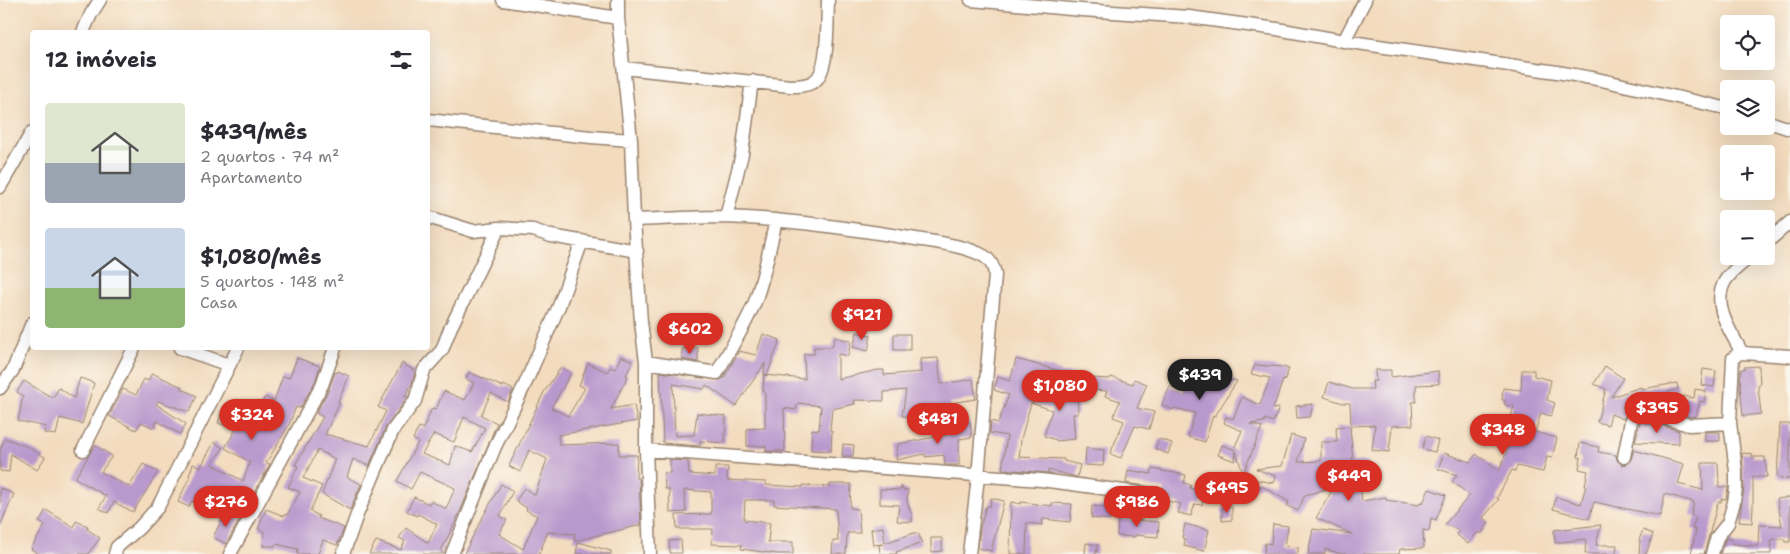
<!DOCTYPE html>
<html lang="pt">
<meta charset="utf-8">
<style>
:root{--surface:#fff;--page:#f2f2f3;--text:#2b2b33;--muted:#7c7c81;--accent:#d93025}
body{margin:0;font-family:"Shantell Sans",sans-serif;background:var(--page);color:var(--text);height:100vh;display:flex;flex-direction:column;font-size:19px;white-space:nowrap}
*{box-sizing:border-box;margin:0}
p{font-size:16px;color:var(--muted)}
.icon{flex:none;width:28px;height:28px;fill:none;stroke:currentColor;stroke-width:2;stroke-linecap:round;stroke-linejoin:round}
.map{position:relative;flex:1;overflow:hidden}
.panel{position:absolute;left:30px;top:30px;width:400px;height:320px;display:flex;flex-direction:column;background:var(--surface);border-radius:5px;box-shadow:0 5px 20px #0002}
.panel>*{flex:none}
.fabs{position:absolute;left:1720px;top:15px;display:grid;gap:10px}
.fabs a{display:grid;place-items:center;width:55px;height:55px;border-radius:5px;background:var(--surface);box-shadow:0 5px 20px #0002;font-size:25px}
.price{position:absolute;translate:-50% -42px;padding:0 11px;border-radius:18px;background:var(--accent);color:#fff;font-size:16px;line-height:32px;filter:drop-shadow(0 1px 2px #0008)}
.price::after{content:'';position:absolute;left:50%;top:30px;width:15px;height:11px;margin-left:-8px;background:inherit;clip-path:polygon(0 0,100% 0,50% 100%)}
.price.on{background:#222;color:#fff}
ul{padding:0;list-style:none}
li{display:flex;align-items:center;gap:15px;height:125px;padding:0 15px}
li span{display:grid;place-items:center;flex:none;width:140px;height:100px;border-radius:5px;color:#555}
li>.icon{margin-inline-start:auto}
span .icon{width:60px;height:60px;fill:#fffc;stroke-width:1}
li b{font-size:21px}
h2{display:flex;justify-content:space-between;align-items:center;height:60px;padding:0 15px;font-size:21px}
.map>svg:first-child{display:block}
.building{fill:#b999cd;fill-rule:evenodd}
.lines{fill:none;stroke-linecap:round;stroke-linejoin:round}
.minor-casing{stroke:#97826e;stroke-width:15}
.minor{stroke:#fff;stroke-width:12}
</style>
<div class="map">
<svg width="1790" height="554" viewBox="0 0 1790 554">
<rect width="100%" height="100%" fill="#fbf7ec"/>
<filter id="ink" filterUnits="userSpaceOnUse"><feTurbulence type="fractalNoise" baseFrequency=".02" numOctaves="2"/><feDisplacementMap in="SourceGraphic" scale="10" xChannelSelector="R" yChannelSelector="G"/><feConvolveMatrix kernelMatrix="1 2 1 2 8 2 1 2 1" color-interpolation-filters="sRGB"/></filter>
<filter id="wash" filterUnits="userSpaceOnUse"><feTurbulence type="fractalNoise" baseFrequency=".0096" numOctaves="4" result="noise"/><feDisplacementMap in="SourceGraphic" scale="20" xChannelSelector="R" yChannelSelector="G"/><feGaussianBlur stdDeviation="1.12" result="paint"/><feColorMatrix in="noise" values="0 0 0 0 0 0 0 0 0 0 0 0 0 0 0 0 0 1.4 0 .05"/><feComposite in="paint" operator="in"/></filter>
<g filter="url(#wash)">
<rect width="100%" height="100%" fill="#f3dbbe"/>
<g id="blocks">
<path class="building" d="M857 332 871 335 868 351 853 347Z
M763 334 780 340 767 375 764 374 765 363 736 406 706 385 704 389 673 384 675 436 694 435 697 413 726 416 725 443 700 441V446L663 443 660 372 720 380 724 378 739 351 756 355Z
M894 334H910V350H894Z
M835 337 851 341 848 356 838 354V379L878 370H884V375L921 372 920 359 938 358 941 384 973 379 976 399 950 403 951 413 914 417 902 416 906 390 884 392V401L854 400 855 404 832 409 830 430 832 431 831 451 811 450 812 429 819 430 821 406 798 403 796 410 784 408 785 451H766V446H747V429L765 428V392L763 391 764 375 805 379 804 354H814V347H832Z
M698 348V362L682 359V349Z
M621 356 633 361 626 375 628 376 611 409 634 405 637 421 558 435 559 445 619 443V455H637L636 478H639L641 525 574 541 575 534 548 532 539 554H464L479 524 501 484 513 491 500 516 507 520 499 534 523 549 537 516 526 510 527 508 516 501 524 488 535 495 547 459 529 450 520 472 509 466 544 392 561 367 571 373 551 408 568 416 585 388 579 385 588 363 607 372 610 367 615 369Z
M297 358 320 366 315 382 300 408 296 407 289 425 266 463 270 464 250 500 228 490 225 496 215 491 207 508 192 501 189 507 178 502 190 476H189L193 464 201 467 214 442 223 448 212 464 243 481 250 462 225 448 236 429 218 423 222 412 242 420 243 416 252 421 265 397 274 401 283 376 289 378Z
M1016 359 1061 371 1060 373 1074 374V377L1110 379 1111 377 1133 384 1134 379 1147 384 1137 408 1154 412 1149 429 1135 426 1121 458 1110 454 1124 421 1113 417 1120 401 1105 396 1107 391 1077 389 1078 414H1073L1075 439 1057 441 1056 440 1044 436 1052 410 1031 403 1021 439 1019 457 1064 459V461L1080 465 1077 477 1048 470V473L1002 469 1007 436 990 433 991 421 998 423 1009 395 994 390 998 377 1010 381Z
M402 363 415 371 412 384 405 396 408 397 386 427 369 466 353 459 347 477 361 484 350 510 322 494 335 459 318 450 303 478 322 486 310 511 319 516 318 518 344 528 337 545 323 540 318 554H297L298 549 276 544 275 546H263L264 532 258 529 266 509 284 516 285 514 287 515 300 492 288 487 298 466 295 465 323 417 316 413 329 389 335 372 337 373 338 371 349 376 338 402 340 403 325 434 369 446 386 411 378 407Z
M1255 365 1283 367 1289 369 1284 381 1283 380 1273 409 1279 408 1273 422 1265 419 1264 422 1250 424 1262 427 1243 474 1236 451 1235 461 1218 455 1222 445 1236 450 1235 446 1242 431 1224 423 1226 417 1233 419 1242 397 1260 405 1270 378 1251 374Z
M1605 366 1623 378 1611 397 1641 387 1642 389 1677 383 1678 389 1635 402 1623 419 1611 414 1608 425 1597 422 1606 389 1594 384Z
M1759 366 1760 385 1758 386 1761 414 1743 416 1740 387 1741 369H1745L1744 367Z
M1703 369 1716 371 1714 387 1701 385Z
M1375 370H1391V377L1438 371 1439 384 1416 385V402H1412L1413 425 1392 426 1389 452 1372 450 1375 425 1351 426 1350 403H1343L1324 397 1329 382 1353 389H1373L1372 381H1376Z
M1522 370H1534V376L1551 380 1547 400 1555 403 1551 416 1541 413 1535 432 1557 438 1552 458 1547 457 1543 472 1517 466 1515 471 1512 470 1497 498 1499 499 1483 518 1489 523 1481 534 1478 532 1468 544 1456 534 1459 531 1445 524 1470 495 1452 482 1457 475 1438 469 1444 453 1470 462 1476 454 1499 471 1511 440 1507 439 1510 428 1508 427 1514 406 1505 405V400H1502L1503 388 1521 390Z
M469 372 503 387 504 385 513 390 508 402 491 393 481 415 497 423 460 512 441 551 444 554H369L376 541 401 550 405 541 399 538 406 528 428 543 437 524 418 514 417 516 407 511 414 497 429 504 431 501 446 509 455 488 420 472 411 489 397 481 418 442 413 439 419 427 423 429 432 408 436 409 444 391 465 400 474 383 466 379ZM464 417 485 428 472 452 455 446 450 465 422 454 434 434 454 442Z
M152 373 182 387V389L197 396 189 412 158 401 156 404 186 424 180 434 157 421 154 428 141 422 136 430 109 416 123 389 136 395 144 379 148 381Z
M1210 375 1237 381 1215 416 1213 415 1205 442 1188 437 1195 413 1174 408 1173 410 1162 405 1170 386 1184 392 1183 377Z
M80 378 94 383 82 424 60 418 56 435 44 433 46 427 18 421 23 396 17 392 24 381 53 398 59 388 74 398Z
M1695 389 1706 391 1704 402 1700 401 1696 416 1690 417 1662 408 1665 396 1683 400V396L1694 398Z
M1313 404 1310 417 1297 418 1296 406Z
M970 422 972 437 959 439V465H945L944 455 925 457V454L896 460 898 444 947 435 946 426Z
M1640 422 1658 426V424L1679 431V444L1635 442Z
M1780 424H1790V478L1780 479V477H1777Z
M1350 426 1353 462 1368 461V472H1359L1362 501 1386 497V500L1419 505 1420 502 1423 503 1429 489 1446 495 1436 520 1431 518 1429 531 1423 530 1424 548 1400 549 1399 554H1342L1325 549V554H1308L1313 529 1352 534 1316 518 1334 487 1305 495 1298 511 1287 506 1289 502 1262 486 1248 490 1244 478 1274 483 1276 476 1256 469 1282 466 1291 435 1304 439 1298 462 1321 461V442H1337L1336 427Z
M1705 432H1720V441H1705Z
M1426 436 1438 440 1435 452 1422 449Z
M5 438 28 447 45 457 37 470 11 454 9 472 0 471V450Z
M1159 439 1172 443 1168 454 1155 449Z
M1580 443 1599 447 1598 452 1616 455 1617 460 1622 465 1627 464 1630 462 1634 450 1684 464 1678 484 1703 490 1702 463H1718L1719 487H1728L1726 499H1721V502H1718L1704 554H1691L1696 530 1692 529 1696 517 1691 515 1694 502 1665 494 1660 516 1594 502 1589 519 1553 509 1556 497 1581 504 1586 485H1585L1588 471 1579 469 1581 458 1578 457Z
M843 444 854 445 853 456H842Z
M95 445 112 456 101 472 129 487 143 464 158 472 133 512 114 502 108 513 99 508 106 496 75 478Z
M1086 448 1104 450 1103 466 1085 465Z
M1742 453 1753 454 1752 457H1765L1767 477H1753V507L1752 523 1739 522 1744 488Z
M670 460 688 461 689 474 715 476V467H728L727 480 766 482V485L803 487V485L830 487V484H851L850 508 858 509 860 533H847L846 554H832L833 541H838L836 509 774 505V500H745L744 520 770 523 768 542H793V554H778L741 549 742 545 712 544 713 529H677L676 515 711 514V492L684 490 686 512 670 513 669 489H665L664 473H670Z
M1152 469 1186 475 1184 483 1191 485 1190 488 1205 494 1202 505 1195 504 1191 516 1178 513 1181 504 1163 500 1165 489 1126 483 1128 470 1151 474Z
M1213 480 1230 483 1228 499 1210 495Z
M901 486 903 490H908L907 501 912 516V522L897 521 899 505 880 504V489L901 490Z
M0 488 14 494 0 526Z
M1790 497V542H1785L1784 539H1772L1771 554H1720L1726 538 1732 539V544L1758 546 1759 525 1782 526 1777 499Z
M991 498 1004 501 991 551 978 548 980 528 986 506H990Z
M1011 502 1021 504V502L1052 506V503L1072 504 1070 522 1043 519 1042 525 1027 523 1026 554H1010Z
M1092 506 1112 508 1111 520 1091 518Z
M1232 507V520L1222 521V508Z
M46 510 74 527 76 521 88 526 87 529 100 538 88 554H39L31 549 45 525 39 522Z
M226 512 240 519 226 544 213 537Z
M1118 519 1159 522 1158 537 1135 535V537L1117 536Z
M1185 524 1209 530 1204 551 1184 546 1185 539 1182 538Z
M1273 524 1288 526 1285 546 1298 547V554H1264L1265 543 1271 544Z
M1601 525 1596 545H1617L1616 554H1585L1586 539 1555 543 1554 530Z
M883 527 885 543 914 533H918L922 543 896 552 897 554H880L879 545 883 544 873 545 871 529Z
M1643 530 1653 534 1646 554H1639L1640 541 1639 540Z
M931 538H942V551L931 552Z
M681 540 682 553H670L669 541Z
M578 542 611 551V554H576Z
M1086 543 1098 545 1096 554H1085Z"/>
</g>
</g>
<g filter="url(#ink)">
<use href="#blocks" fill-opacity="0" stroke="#97826e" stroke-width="1"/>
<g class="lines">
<g class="minor-casing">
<path id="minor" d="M503 0 618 18
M618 0V18L631 140 634 220 641 322 646 362V450L650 554
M971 0 1082 10 1189 17 1277 29 1344 41 1557 72 1597 79 1729 109
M83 32 91 14 100 0
M1344 41 1365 0
M624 68 790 86C798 86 806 86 813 82 830 74 827 17 828 0
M428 120 591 137 631 140
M1766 121 1790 129
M0 187 32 132
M428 217 473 231 499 228 533 230 551 236 637 251
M726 217 742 154 752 81
M634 220C664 219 695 217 725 217 787 219 849 228 910 238 932 242 964 245 984 256 991 261 994 266 995 275L978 477 969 554
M1766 243 1790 222
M180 348 229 365
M1742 353C1731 332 1711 305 1725 281 1731 271 1743 263 1751 256
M646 362 717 373C730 348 747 324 756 299 765 273 770 246 776 220
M0 388 13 370 32 323
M83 450 134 348
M646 450 1041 480 1154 495
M1624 457 1631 421 1639 409 1652 414 1689 425 1730 423
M115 554 117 547 139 528 158 507 238 348
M230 554 322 385 335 348
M343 554 358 512 393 430 415 401 424 370 442 350 450 329 499 228
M452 554 494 449 526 382 559 306 582 241
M1712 554 1717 537 1728 523 1734 502 1736 488V471L1730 423 1733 358 1738 354 1742 353 1790 356"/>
</g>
<use href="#minor" class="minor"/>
</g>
</g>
</svg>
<div class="fabs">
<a><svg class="icon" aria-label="locate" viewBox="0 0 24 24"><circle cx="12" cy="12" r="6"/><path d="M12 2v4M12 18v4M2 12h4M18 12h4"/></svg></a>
<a><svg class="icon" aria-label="layers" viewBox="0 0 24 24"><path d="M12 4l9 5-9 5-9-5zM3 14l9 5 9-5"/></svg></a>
<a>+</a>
<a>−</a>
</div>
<b class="price" style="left:862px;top:341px">$921</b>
<b class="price" style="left:690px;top:355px">$602</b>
<b class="price on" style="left:1200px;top:401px">$439</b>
<b class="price" style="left:1060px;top:412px">$1,080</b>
<b class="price" style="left:1657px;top:434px">$395</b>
<b class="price" style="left:252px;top:441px">$324</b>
<b class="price" style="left:938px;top:445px">$481</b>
<b class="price" style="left:1503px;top:456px">$348</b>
<b class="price" style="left:1349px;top:502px">$449</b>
<b class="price" style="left:1227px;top:514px">$495</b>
<b class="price" style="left:226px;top:528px">$276</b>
<b class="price" style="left:1137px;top:528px">$986</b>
<section class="panel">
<h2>12 imóveis<svg class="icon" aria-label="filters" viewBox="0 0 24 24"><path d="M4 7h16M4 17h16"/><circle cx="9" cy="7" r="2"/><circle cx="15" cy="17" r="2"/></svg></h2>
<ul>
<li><span style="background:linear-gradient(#dfe7d0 60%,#9aa5b1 0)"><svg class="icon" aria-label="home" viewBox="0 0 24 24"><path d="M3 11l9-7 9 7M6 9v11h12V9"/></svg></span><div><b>$439/mês</b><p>2 quartos · 74 m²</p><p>Apartamento</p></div></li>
<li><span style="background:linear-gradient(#c9d6e8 60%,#8fb573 0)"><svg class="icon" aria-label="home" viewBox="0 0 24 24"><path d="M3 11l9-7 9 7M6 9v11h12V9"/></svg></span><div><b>$1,080/mês</b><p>5 quartos · 148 m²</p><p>Casa</p></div></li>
</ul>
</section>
</div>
